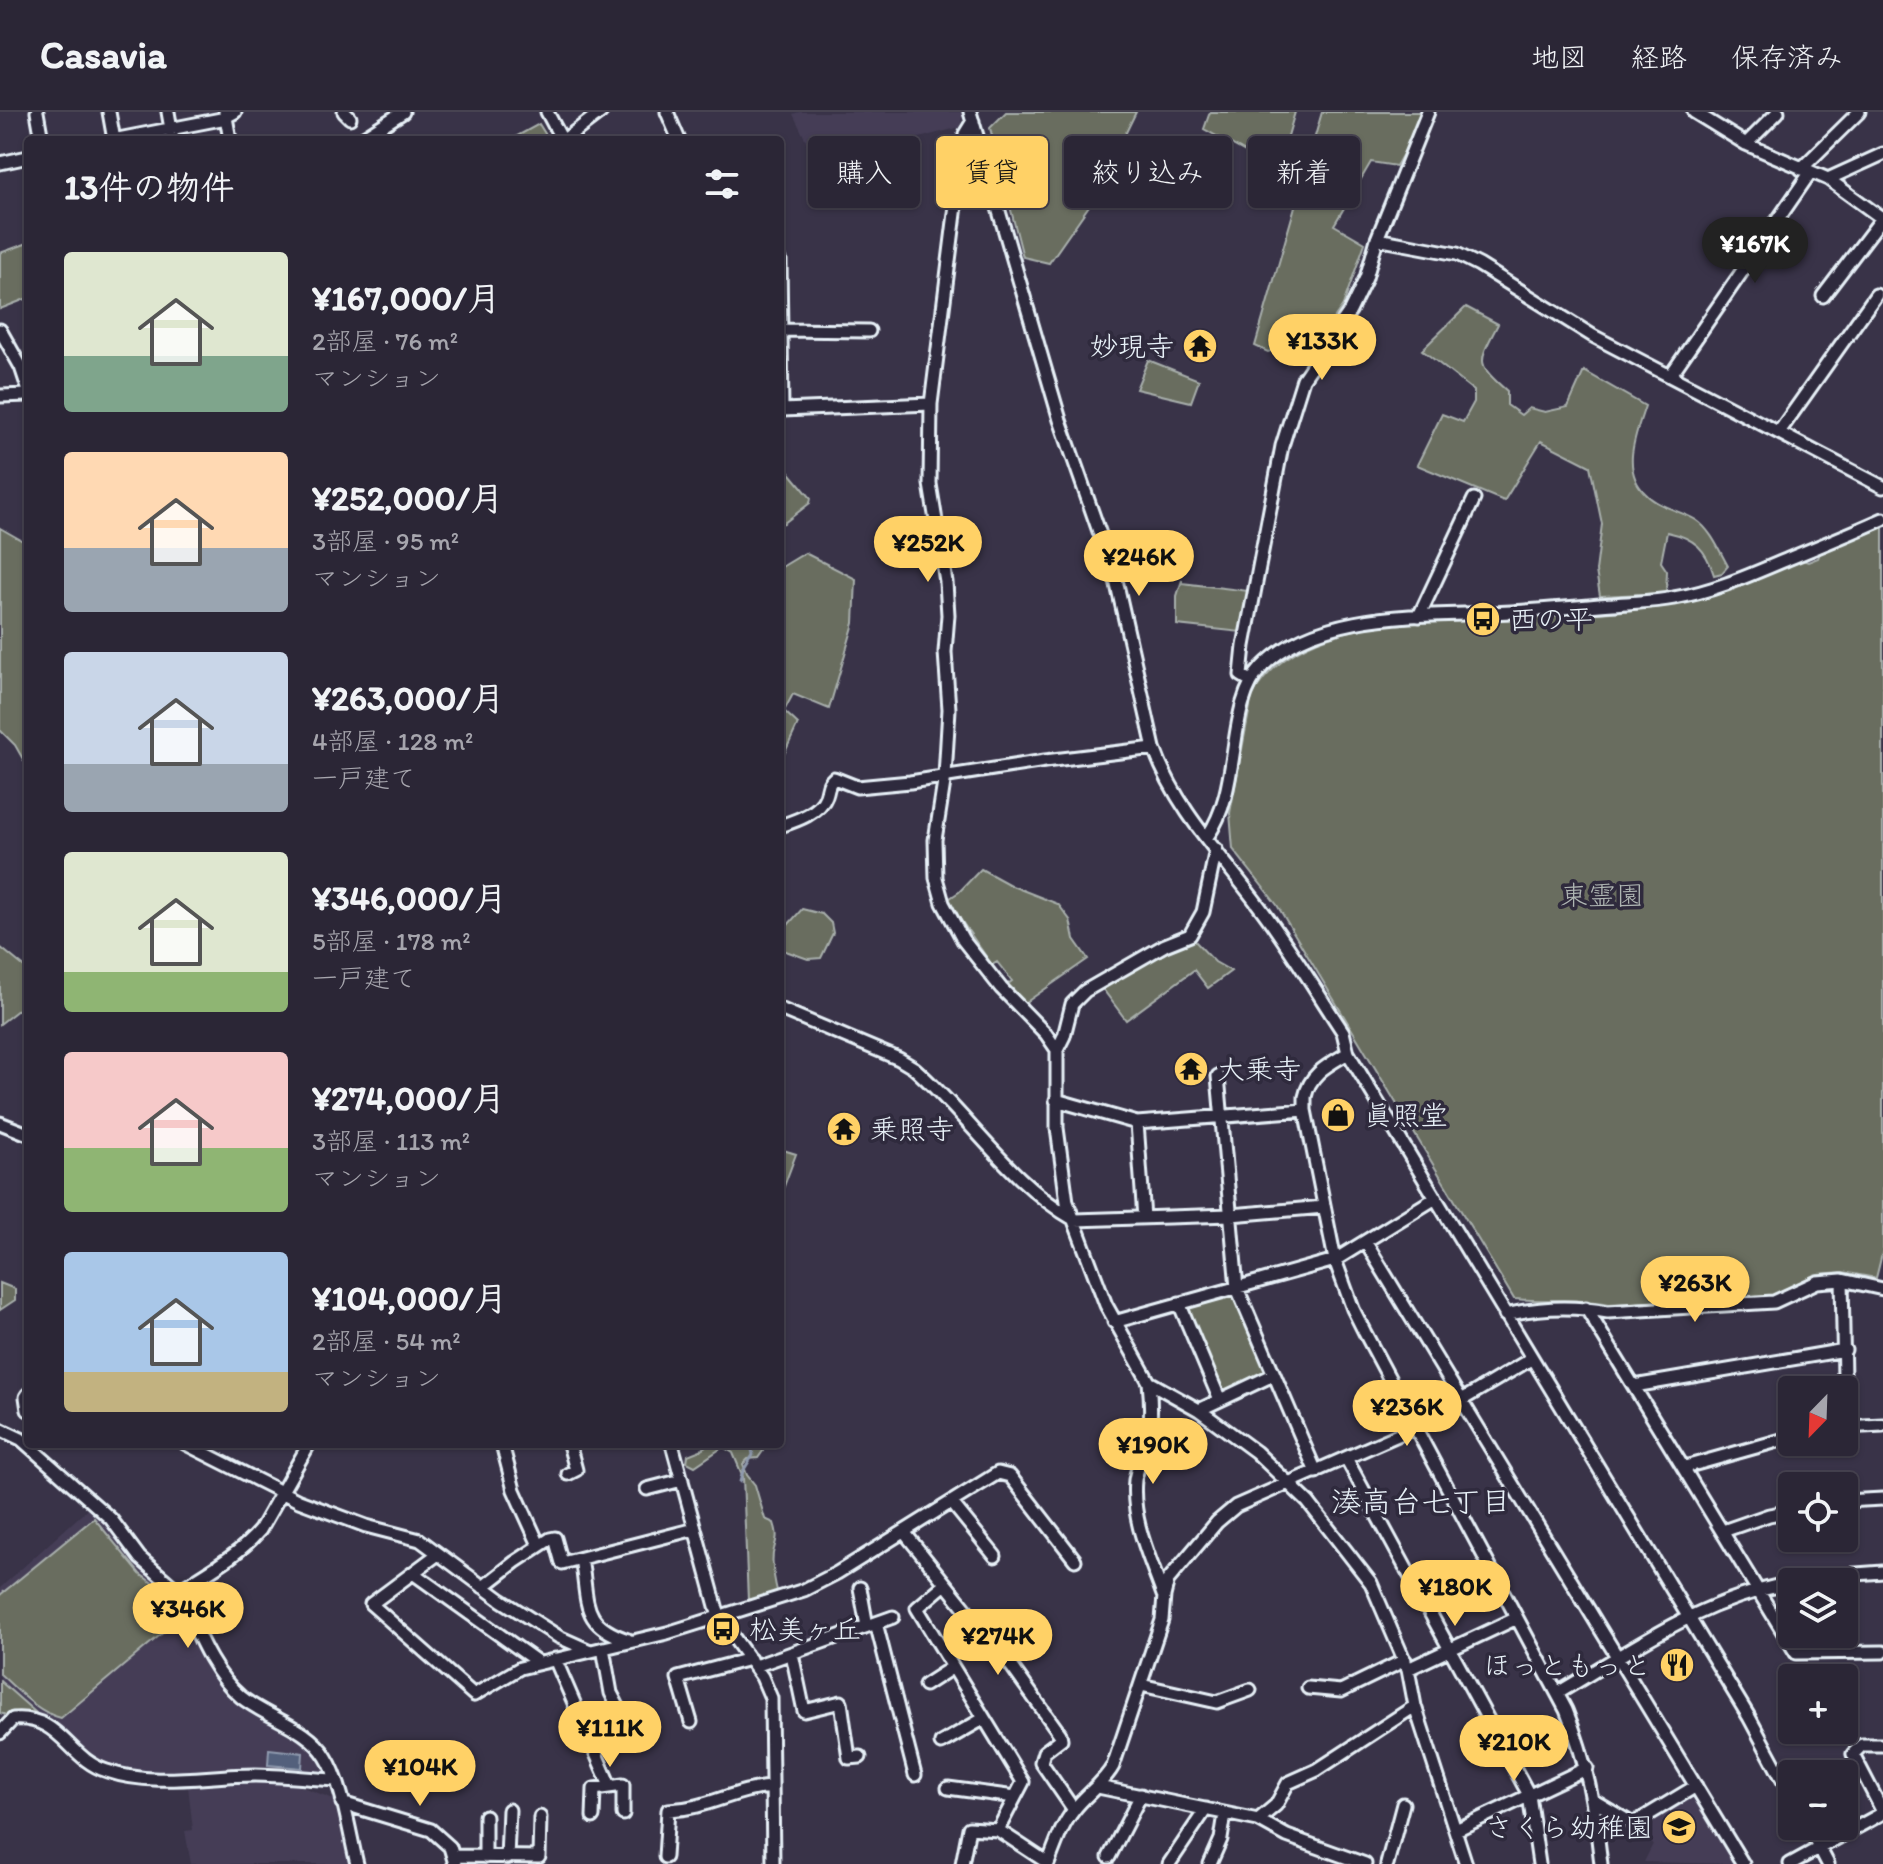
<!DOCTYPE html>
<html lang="ja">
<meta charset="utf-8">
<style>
:root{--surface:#2b2636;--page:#332e3e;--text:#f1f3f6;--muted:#a6a5ad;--line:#474351;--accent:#ffd166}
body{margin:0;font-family:Itim,"Klee One",sans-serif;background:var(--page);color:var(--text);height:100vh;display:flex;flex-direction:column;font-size:30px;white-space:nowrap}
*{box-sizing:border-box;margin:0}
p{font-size:26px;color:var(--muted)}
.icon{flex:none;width:44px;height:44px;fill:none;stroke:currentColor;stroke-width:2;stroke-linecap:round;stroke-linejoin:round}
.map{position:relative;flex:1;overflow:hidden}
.side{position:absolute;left:24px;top:24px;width:760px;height:1312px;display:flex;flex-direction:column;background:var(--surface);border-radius:8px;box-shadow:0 2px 6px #0004,0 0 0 2px var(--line)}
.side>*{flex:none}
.guide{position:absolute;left:808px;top:24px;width:760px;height:72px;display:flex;gap:16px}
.needle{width:52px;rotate:203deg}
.tools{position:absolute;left:1778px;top:1264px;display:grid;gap:16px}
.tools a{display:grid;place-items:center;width:80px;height:80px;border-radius:8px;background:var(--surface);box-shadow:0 2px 6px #0004,0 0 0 2px var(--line);font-size:40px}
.price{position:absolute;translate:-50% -68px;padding:0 18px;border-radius:28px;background:var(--accent);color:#111;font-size:26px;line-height:52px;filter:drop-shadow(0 2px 4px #0008)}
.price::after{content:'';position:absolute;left:50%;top:48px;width:24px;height:18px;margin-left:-12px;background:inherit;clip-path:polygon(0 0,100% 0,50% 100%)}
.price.active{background:#222;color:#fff}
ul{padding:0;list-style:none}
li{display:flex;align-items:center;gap:24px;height:200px;padding:0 40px}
li span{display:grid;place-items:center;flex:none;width:224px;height:160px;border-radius:8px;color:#555}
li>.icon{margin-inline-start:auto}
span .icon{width:96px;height:96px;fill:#fffc;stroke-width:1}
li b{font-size:34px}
h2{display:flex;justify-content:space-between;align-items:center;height:96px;padding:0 40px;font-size:34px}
.tag{padding:0 28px;border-radius:8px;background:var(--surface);box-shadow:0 2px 6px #0004,0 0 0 2px var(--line);font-size:28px;line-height:72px}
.tag.active{background:var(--accent);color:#111}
header{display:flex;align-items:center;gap:48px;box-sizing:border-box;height:112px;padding:0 40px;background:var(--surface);border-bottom:2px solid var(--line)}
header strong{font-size:38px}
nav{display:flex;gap:44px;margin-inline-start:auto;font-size:28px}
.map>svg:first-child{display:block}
.built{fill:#453e56}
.green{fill:#696d5f;stroke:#a8afac;stroke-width:2}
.water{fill:#53607c;stroke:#8f9aae;stroke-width:2}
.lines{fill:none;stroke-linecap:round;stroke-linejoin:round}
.stream{stroke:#8f9aae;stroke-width:3}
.minor-casing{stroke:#e8f1f8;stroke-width:17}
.minor{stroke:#2f2a3d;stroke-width:11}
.labels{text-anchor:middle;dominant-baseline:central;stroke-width:7;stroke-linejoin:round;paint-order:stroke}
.poi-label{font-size:28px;fill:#e8f1f8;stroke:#2f2a3d;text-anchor:start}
.park-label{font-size:28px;fill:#afb6b3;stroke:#2f2a3d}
.neighbourhood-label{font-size:30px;fill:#e8f1f8;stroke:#2f2a3d}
</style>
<header>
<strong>Casavia</strong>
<nav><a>地図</a><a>経路</a><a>保存済み</a></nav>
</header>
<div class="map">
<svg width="1883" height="1752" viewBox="0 0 1883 1752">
<rect width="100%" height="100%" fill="#393348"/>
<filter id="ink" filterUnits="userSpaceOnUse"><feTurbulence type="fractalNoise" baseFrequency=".0125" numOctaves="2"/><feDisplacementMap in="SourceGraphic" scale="16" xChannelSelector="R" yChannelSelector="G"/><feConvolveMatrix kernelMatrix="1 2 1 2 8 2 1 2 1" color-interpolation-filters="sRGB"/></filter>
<g filter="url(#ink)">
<path class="built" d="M799 0H963L960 15 818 53 793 2Z
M91 1394 171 1477 213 1562 225 1577 243 1595 309 1635 318 1644 326 1658 325 1661 319 1663 245 1658 179 1661 148 1660 106 1653 94 1647 61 1615 35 1600 0 1569V1476Z
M258 1670 300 1674 336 1688 350 1752H191L185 1719 193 1718 188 1674Z
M1696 1680 1739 1752 1644 1750 1653 1732 1638 1719 1643 1712Z"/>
<path class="green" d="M1006 0H1136L1093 88 1049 151 1023 145 990 16Z
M1210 0H1295L1278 58 1204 17Z
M1322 0H1427L1396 54 1371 50 1334 113 1365 131 1343 193 1323 222 1268 240 1255 234Z
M539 12 549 28H510Z
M28 131V186L0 197V141Z
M1466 195 1498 212C1479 250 1474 250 1507 279V293L1521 303 1529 296 1545 300 1568 295 1584 259 1645 294C1636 322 1620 358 1646 382 1658 395 1681 399 1696 408 1711 418 1719 438 1728 454L1722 461 1714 463C1706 437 1695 426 1667 420L1661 450 1667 459 1666 481 1600 484 1596 459 1602 412 1590 354 1541 329 1504 389 1417 353 1442 302 1463 310 1474 290V279L1422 238Z
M1148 248 1199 268 1191 290 1136 277Z
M781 350 811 386 810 391 784 411 780 412Z
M1883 415V1138L1876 1166 1843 1160 1818 1162 1774 1183 1609 1192C1578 1186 1546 1190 1514 1187L1277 793 1233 737 1230 701 1252 584C1297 504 1416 511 1496 507 1550 504 1606 502 1660 495 1711 488 1756 468 1803 448L1808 450 1818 446 1820 441Z
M0 416 28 432V656L15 633 0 618Z
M805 441 856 467 854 511 829 597 793 582 784 599 798 612 780 651V456Z
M1182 468V471L1249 479 1241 520 1177 513V484Z
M981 757 1012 774 1058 792 1070 808 1074 827 1088 847 1025 891 1008 872 1012 869 997 850 992 853 947 788 959 780Z
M802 797 822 802 831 811 833 821 821 846 808 847 780 837V813H788Z
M1193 827 1215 850 1231 859 1208 876 1194 858 1126 908 1102 876 1168 837Z
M0 835 28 858V890L0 912Z
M780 1037 796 1042 780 1085Z
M0 1171 15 1177V1188L0 1198Z
M1237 1176 1273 1263 1219 1286 1179 1191Z
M707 1332H762L763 1339 758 1346 748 1347 743 1352 747 1363 755 1373 765 1407 774 1411C778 1423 777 1426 774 1437 770 1449 775 1471 778 1483L751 1491 748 1489 743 1365 733 1341 723 1335 695 1354 687 1350 688 1343 703 1337Z
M94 1406 140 1462 162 1478 167 1485 159 1491 171 1514 61 1606C37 1600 18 1578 0 1562V1483Z
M0 1569 1 1570 35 1600 6 1603 0 1601Z"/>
<path class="water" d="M269 1637 303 1641 302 1656 268 1653Z"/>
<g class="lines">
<path class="stream" d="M740 1370 743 1359 753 1343 751 1332"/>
<g class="minor-casing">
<path id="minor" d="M37 0 42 28
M109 0 114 28
M168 0 173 28
M344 0 350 6
M547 0 562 28
M667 0 679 28
M970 0 1060 308 1116 468 1154 636C1176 698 1223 745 1262 798 1291 837 1316 879 1343 920L1348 941 1749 1605 1792 1685
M1694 0 1746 32 1828 67 1883 107
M364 25 403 0
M113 28 221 7 226 5 225 0
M230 28 226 5 235 0
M564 28 601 0
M1746 32 1778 0
M0 51 28 45
M1801 57 1859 0
M1828 67 1883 42
M1377 127 1457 142 1479 153 1593 224 1883 375
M780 148 782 298 931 292 930 372 946 470 948 503 945 540 949 597 945 664 935 728 936 766 943 791 963 828 1001 876 1046 922 1057 938
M1823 184 1883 105
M0 218 21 255 28 276
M780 218 869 219
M1670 264 1810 61
M0 284 28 283
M931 292 965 22 973 9
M1779 320 1876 183
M1419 504 1474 387
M1251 569 1241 563 1244 534 1282 334 1303 267 1350 199 1366 166 1377 127 1428 0
M780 714C795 709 820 701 826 684 829 676 827 672 834 666L857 675 910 670 1045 649 1154 636
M1207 725C1243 675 1225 593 1262 555 1316 499 1420 504 1492 501 1533 499 1573 495 1613 492 1633 490 1654 490 1674 486 1715 479 1750 463 1788 447 1820 434 1852 421 1883 407
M1216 737 1203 800 1190 823 1165 833 1085 879 1072 892 1064 924 1057 938V1016L1067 1090 1106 1193 1149 1270 1199 1298 1256 1340 1308 1390 1371 1471 1408 1557 1415 1594 1466 1752
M780 897 899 947 914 956C970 1005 1009 1070 1075 1108L1231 1103 1324 1095
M1348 941C1328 953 1310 961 1305 985V998L1335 1148 1353 1197 1365 1221 1566 1598C1587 1649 1595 1698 1601 1752
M1218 964 1237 1176 1316 1360
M1056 988 1137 1011 1305 998
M0 1011 28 1022
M1137 1011 1144 1106
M1366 1131 1743 1752
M1842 1168 1845 1315
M1179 1191 1219 1286
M1586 1196 1796 1541 1883 1540
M1505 1203C1538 1195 1575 1194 1608 1200L1774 1190 1817 1170 1842 1168 1883 1177
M1114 1210 1335 1148 1434 1087
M1149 1270C1151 1289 1152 1307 1148 1326 1145 1340 1137 1354 1135 1368 1131 1408 1150 1446 1163 1483
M1634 1274 1845 1238
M28 1282 26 1285 28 1298
M1199 1298 1273 1263
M1844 1315 1883 1313
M0 1317 21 1327 111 1407 140 1446 178 1479
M186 1332 299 1389 366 1414 420 1428 501 1488 559 1525 588 1538
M309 1332 260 1418C238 1444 207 1460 178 1479 195 1514 210 1559 241 1585 267 1606 308 1615 326 1645 343 1672 349 1720 357 1752
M502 1332 514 1378 539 1433
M672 1332 719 1505 762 1565 771 1586 773 1752
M1346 1346 1529 1683 1539 1752
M1685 1355 1792 1325
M568 1362 576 1358 569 1332
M647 1377 682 1368
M1844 1389 1883 1387
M952 1391 995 1444
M1723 1419 1769 1403 1792 1399
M904 1420 969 1501 977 1506 1060 1622 1061 1627 1044 1640 1041 1650 1074 1698
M438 1442 371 1492 474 1583 520 1556 667 1521 804 1478 837 1461 998 1361 1010 1364 1075 1448
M581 1447C589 1489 579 1512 628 1528
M413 1461 539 1551
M1796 1470 1829 1464 1883 1460
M945 1472 917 1496 1023 1670 998 1718
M483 1475 515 1450 550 1427 555 1426 562 1451 695 1417
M860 1476 867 1514
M876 1511 915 1663
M603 1536 611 1581 627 1612
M792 1542 804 1599 841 1590 849 1646 860 1645
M555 1547 610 1674
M755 1554 893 1505
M1408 1557 1517 1506
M925 1573 953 1555
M1141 1573 1217 1590 1250 1578
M1308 1576 1341 1579 1405 1548
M1558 1581C1635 1536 1701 1487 1792 1471
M691 1610 678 1566 750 1547
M0 1621 13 1607C61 1603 68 1647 107 1659 154 1675 206 1663 255 1663 281 1663 309 1667 335 1668
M941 1631 983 1607
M1883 1633H1862L1853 1642 1883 1700
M1098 1675 1258 1708 1287 1724 1365 1752
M948 1676 1015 1685
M1594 1689 1633 1712 1696 1674
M342 1691 431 1718 450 1735 455 1752
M593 1705 594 1677 623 1673V1702
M1258 1708 1276 1693 1288 1671 1317 1658 1415 1594
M1808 1714 1828 1752
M1456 1718 1587 1656
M453 1744 539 1745 540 1705
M485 1745V1704
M665 1745 668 1698C709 1697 733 1677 772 1675
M1109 1745 1141 1683
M507 1746 509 1698
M962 1752 969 1716 998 1718 1048 1751
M1048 1752C1055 1734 1061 1714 1074 1698 1086 1682 1103 1672 1113 1654L1162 1508 1164 1484 1168 1468 1217 1410 1236 1394 1416 1315 1531 1247
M1169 1752 1206 1697
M1210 1752 1221 1727 1225 1702
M1387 1752 1403 1692
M1790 1752 1883 1701"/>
</g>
<use href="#minor" class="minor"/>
</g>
</g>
<defs>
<g id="temple-disc" transform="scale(1.8)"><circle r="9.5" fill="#ffd166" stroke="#2f2a3d"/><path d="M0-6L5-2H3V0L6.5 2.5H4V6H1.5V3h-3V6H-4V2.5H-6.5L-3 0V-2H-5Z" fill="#111"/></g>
<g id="bus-disc" transform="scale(1.8)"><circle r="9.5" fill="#ffd166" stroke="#2f2a3d"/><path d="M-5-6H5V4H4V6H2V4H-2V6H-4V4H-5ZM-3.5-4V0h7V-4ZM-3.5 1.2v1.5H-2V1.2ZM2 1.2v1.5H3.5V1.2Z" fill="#111"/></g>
<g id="shop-disc" transform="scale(1.8)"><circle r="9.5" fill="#ffd166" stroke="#2f2a3d"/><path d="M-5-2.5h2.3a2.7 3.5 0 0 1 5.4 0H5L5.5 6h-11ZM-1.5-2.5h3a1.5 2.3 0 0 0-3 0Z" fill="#111"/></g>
<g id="restaurant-disc" transform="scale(1.8)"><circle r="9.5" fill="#ffd166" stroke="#2f2a3d"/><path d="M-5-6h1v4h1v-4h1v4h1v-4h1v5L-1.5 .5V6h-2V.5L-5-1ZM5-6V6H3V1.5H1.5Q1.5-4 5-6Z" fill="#111"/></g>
<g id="school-disc" transform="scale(1.8)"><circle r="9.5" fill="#ffd166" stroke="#2f2a3d"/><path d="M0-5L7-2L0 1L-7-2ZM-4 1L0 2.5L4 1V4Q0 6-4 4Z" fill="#111"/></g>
</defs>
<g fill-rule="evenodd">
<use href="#temple-disc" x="1200" y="234"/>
<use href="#bus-disc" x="1483" y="507"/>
<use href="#temple-disc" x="1191" y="957"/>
<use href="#shop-disc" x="1338" y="1003"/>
<use href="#temple-disc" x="844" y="1017"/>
<use href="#bus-disc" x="723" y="1517"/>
<use href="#restaurant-disc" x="1677" y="1553"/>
<use href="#school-disc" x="1679" y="1715"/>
</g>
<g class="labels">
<g class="poi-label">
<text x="1174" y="234" text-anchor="end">妙現寺</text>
<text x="1509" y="507">西の平</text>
<text x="1217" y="957">大乗寺</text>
<text x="1364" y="1003">眞照堂</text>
<text x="870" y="1017">乗照寺</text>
<text x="749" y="1517">松美ヶ丘</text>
<text x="1651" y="1553" text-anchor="end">ほっともっと</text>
<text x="1653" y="1715" text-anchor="end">さくら幼稚園</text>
</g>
<g class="park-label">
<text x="1602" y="783">東霊園</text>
</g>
<g class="neighbourhood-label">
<text x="1421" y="1389">湊高台七丁目</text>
</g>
</g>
</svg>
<div class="tools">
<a><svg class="needle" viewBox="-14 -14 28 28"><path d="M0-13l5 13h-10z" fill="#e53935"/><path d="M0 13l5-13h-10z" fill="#a6a5ad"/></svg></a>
<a><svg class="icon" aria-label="locate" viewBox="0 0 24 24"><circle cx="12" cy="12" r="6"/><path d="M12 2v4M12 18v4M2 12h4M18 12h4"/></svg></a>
<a><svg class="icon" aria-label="layers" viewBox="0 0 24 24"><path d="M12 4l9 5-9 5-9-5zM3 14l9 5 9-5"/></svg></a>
<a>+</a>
<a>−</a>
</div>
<b class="price active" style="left:1755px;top:173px">¥167K</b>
<b class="price" style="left:1322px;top:270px">¥133K</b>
<b class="price" style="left:928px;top:472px">¥252K</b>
<b class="price" style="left:1139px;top:486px">¥246K</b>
<b class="price" style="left:1695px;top:1212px">¥263K</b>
<b class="price" style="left:1407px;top:1336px">¥236K</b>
<b class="price" style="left:1153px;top:1374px">¥190K</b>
<b class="price" style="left:1455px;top:1516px">¥180K</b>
<b class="price" style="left:188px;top:1538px">¥346K</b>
<b class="price" style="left:998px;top:1565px">¥274K</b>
<b class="price" style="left:610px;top:1657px">¥111K</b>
<b class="price" style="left:1514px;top:1671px">¥210K</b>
<b class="price" style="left:420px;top:1696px">¥104K</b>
<div class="guide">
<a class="tag">購入</a>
<a class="tag active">賃貸</a>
<a class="tag">絞り込み</a>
<a class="tag">新着</a>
</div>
<section class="side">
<h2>13件の物件<svg class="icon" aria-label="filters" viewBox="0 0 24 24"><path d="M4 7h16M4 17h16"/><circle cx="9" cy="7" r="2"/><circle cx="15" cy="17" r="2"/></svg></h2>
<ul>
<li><span style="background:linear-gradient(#dfe7d0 65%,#7fa58c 0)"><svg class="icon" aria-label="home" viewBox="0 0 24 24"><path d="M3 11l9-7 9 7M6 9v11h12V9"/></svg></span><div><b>¥167,000/月</b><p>2部屋 · 76 m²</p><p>マンション</p></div></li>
<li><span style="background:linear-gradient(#ffd9b3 60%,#9aa5b1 0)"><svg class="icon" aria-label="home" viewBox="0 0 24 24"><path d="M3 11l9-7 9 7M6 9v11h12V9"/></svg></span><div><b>¥252,000/月</b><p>3部屋 · 95 m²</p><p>マンション</p></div></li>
<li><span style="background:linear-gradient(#c9d6e8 70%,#9aa5b1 0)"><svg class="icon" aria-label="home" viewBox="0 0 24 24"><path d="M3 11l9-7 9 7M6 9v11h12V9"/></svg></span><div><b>¥263,000/月</b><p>4部屋 · 128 m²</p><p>一戸建て</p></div></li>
<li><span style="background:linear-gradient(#dfe7d0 75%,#8fb573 0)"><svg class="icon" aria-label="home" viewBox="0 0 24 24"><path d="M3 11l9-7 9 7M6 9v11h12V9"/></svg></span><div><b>¥346,000/月</b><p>5部屋 · 178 m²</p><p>一戸建て</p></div></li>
<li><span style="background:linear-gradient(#f6c9c9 60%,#8fb573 0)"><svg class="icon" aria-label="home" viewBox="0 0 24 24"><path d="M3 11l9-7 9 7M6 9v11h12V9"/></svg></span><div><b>¥274,000/月</b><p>3部屋 · 113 m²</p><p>マンション</p></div></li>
<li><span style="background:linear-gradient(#a9c7e8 75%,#c2b280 0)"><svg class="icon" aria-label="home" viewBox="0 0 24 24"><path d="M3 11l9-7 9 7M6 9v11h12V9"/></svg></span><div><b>¥104,000/月</b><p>2部屋 · 54 m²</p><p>マンション</p></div></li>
</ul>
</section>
</div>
